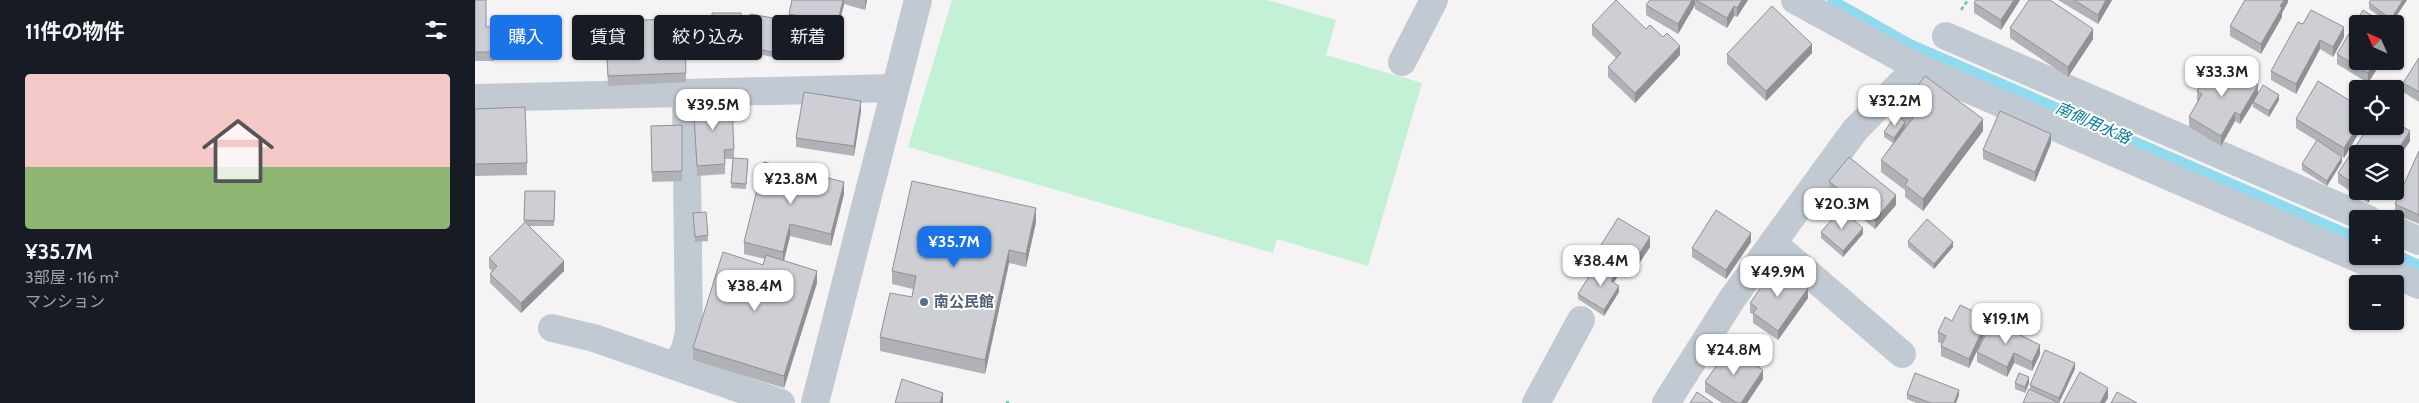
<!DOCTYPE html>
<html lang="ja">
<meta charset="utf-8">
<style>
:root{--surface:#171b24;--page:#20242c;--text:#f1f3f6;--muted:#9ea1a6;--accent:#1a73e8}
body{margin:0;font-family:Cabin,"Noto Sans JP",sans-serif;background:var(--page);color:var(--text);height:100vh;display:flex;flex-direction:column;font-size:19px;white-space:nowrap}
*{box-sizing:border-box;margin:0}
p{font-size:16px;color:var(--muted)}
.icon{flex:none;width:28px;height:28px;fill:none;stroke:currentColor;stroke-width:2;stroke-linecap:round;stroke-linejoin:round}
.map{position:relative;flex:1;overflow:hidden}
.details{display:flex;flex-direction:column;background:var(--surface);width:475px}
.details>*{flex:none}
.top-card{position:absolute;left:15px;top:15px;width:475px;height:45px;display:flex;gap:10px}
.needle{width:32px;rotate:315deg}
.tools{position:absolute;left:1874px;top:15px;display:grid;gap:10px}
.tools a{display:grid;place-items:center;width:55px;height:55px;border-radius:5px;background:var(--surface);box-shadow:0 1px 4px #0004;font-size:25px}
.price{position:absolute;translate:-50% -42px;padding:0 11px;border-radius:10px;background:#fff;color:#222;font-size:16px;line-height:32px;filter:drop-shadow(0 1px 2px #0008)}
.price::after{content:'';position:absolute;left:50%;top:30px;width:15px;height:11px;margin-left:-8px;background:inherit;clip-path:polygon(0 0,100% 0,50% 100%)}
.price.active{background:var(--accent);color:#fff}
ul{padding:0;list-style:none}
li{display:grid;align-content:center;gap:10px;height:265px;padding:0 25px}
li span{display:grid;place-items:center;height:155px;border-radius:5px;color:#555}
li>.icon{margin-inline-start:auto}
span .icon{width:90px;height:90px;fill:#fffc;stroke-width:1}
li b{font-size:21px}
h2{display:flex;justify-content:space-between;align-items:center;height:60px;padding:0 25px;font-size:21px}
.pill{padding:0 18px;border-radius:5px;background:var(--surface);box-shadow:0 1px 4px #0004;font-size:18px;line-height:45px}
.pill.active{background:var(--accent);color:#fff}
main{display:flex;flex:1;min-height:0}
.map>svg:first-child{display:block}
.green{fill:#c3f1d5}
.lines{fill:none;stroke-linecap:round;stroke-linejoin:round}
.stream{stroke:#90daee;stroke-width:10}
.path{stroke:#7ad0a6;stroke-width:3;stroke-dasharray:4 2.5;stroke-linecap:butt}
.minor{stroke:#c1cad2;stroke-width:28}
.wall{fill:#b0b2b7}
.shaded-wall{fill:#909195}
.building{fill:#cdcfd5;stroke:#909195}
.service-dot{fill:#5c6f8a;stroke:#fff;stroke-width:2}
.labels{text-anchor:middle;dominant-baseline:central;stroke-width:4;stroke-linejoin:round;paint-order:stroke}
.service-label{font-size:15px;font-weight:bold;fill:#4e5e75;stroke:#fff;text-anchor:start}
.water-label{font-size:16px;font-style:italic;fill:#0c7c9b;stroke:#fff}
</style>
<main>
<section class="details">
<h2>11件の物件<svg class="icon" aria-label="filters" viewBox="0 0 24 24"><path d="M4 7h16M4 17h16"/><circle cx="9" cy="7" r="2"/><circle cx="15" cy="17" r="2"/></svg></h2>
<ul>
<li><span style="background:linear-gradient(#f6c9c9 60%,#8fb573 0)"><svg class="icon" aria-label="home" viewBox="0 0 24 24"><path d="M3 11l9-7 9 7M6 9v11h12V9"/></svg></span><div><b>¥35.7M</b><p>3部屋 · 116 m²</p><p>マンション</p></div></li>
</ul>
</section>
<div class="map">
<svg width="1944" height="403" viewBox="0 0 1944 403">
<rect width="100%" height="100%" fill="#f5f3f3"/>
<path class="green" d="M477 0H792L861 20 851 55 947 83 893 266 802 239 798 253 433 147Z"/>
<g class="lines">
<path class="stream" d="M1357 0 1435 44 1882 238
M1920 254 1944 265"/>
<path class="path" d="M1486 10 1493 0
M531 402 534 403"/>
<path class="minor" d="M1320 0 1442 67 1944 285
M1471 36 1893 219
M927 62 959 0
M0 98 419 88
M1920 230 1944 241
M1298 243 1427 354
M77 328 119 338 306 403
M201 366 210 349 214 332 211 93
M340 403 443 0
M1061 403 1106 320
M1191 403 1257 299 1380 130 1442 67"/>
</g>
<path class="wall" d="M0 0 11 27H19V61H0Z
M317 0H392L390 10 369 4 360 42 327 34V27L314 23V14Z
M1175 0H1273L1262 17 1259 16 1252 28 1220 9V5L1203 34 1171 15V5Z
M1545 0 1526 30 1499 13V3Z
M1583 0H1637L1623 24Z
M1813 0V2L1807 13V17L1786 54 1755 36V26Z
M1932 0 1916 24 1894 9V3Z
M237 13H266V36L237 35Z
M130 22 211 73V82L133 86Z
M1828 24 1869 37 1858 57 1845 49 1821 94 1796 80V71Z
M1882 24 1907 61 1893 83 1862 64V54Z
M304 25 297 57 269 51V46Z
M1117 25 1171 29 1205 55 1160 103 1133 77V67L1141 58 1117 35Z
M1535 28 1618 39 1593 77 1535 38Z
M1337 53 1291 101 1252 64V54Z
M1944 58V102L1928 92V83Z
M1722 91 1783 94 1804 100 1794 117 1778 107V103L1765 124 1760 121 1746 146 1714 127V117L1723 101H1722Z
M218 100 251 108 259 149V158L273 165 271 189 256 188 258 159H250V174L222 176Z
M0 109 52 163V175L0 176Z
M1426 109 1508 131 1448 211 1430 197V190L1406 172V160L1418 143 1409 137V132L1426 118Z
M386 111 379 156 321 147V138Z
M1821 119 1882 126H1888L1869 158 1865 155 1867 162 1852 186 1827 170V164L1842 141 1821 128Z
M1920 122 1935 131V141L1924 157V167L1920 173V154H1882V191H1908L1904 197 1899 194 1893 203 1863 183V173L1894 126H1920Z
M207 125V181L177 182 176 126Z
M1576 143 1560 182 1508 159V150Z
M1944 151V224L1920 214V204Z
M1354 181 1421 205 1400 229 1354 191Z
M50 191H80L79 226H54L89 271 46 313 15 283V274L17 271 14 268V258L49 223Z
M369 194 356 246 315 236 309 261 342 283 309 388 218 360V348L288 265 290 259 269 254V242Z
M218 213 233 235V241L220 242Z
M561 222 551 267 534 263 510 374 405 351V337L437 297 438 289 417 284V271Z
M1346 232 1388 234 1368 257 1346 238Z
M1433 241 1478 247 1459 269 1433 247Z
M1276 242 1251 279 1217 257V248Z
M1175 247 1155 277 1145 272 1139 283 1144 292 1129 316 1103 299V294L1127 275 1134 264 1124 258V248Z
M1333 298 1303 340 1278 323V314L1275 313V303Z
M1513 327 1494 368 1466 356V346L1467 344 1463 342V332Z
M1565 345V354L1557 371 1539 363 1532 377 1502 362V352Z
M1600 369 1584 403 1555 389V385Z
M1288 379 1272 403H1247L1230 392V382Z
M1540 383H1554L1550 393 1540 389Z
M1432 394 1484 395 1481 403H1441L1432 399Z"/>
<path class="shaded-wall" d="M368 0H369V4L360 42V33Z
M390 0H392L390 10Z
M1217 0H1220V5L1203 34V24Z
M1267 0H1273L1262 17V8Z
M1539 0H1545L1526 30V20Z
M1631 0H1637L1623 24V15Z
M1809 0H1813V2L1807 13V17L1786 54V44Z
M1928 0H1932L1916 24V19Z
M1259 6V16L1252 28V18Z
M304 19V25L297 57V52Z
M1869 27V37L1858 57V47Z
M1618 29V39L1593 77V67Z
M1923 32V41L1920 46V37Z
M1845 40V49L1821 94V84Z
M1337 44V53L1291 101V91Z
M1205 46V55L1160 103V93Z
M1901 61H1907L1893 83V73Z
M1783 85V95L1765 124V115Z
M1804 95V100L1794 117V111Z
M386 101V111L379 156V146Z
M1760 112V121L1746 146V136Z
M1508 119V131L1448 211V199Z
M1430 122V127L1419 144V138Z
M1883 126H1888L1869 158V148Z
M1935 131V141L1920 163V154Z
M1576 134V143L1560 182V172Z
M1867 157V162L1852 186V181Z
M1924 157V167L1920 173V163Z
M369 182V194L356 246V234Z
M1895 191H1899V194L1893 203V194Z
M1904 191H1908L1904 197Z
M1421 195V205L1400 229V220Z
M561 208V222L551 267V254Z
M315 224V236L308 264V252Z
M1388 228V234L1368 257V251Z
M1276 233V242L1251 279V270Z
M1175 237V247L1155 277V268Z
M1478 242V247L1459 269V264Z
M534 250V263L510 374V360Z
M89 261V271L46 313V303Z
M1145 266V272L1136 287V281Z
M342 271V283L309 388V376Z
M1144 286V292L1129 316V310Z
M1333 288V298L1303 340V331Z
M1513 318V327L1494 368V359Z
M1565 345V354L1557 371V362Z
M1539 353V363L1532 377V367Z
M1600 363V369L1584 403V398Z
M1288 370V379L1272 403H1266Z
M1554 377V383L1550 393V387Z
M1633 388V398L1630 403H1625Z
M1484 390V395L1481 403H1479Z
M468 393V403H465Z"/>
<path class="building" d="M0 0H11V27H19V52H0Z
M317 0H368L360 33 327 25 329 17 314 14Z
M1141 0 1171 29 1175 25 1188 37 1192 33 1205 46 1160 93 1133 67 1146 53 1117 25Z
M1175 0H1217L1203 24 1171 5Z
M1221 0H1267L1262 8 1259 6 1252 18Z
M1501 0H1539L1526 20 1499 3Z
M1554 0H1575L1618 29 1593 67 1535 28Z
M1599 0H1631L1623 15Z
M1770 0H1809L1805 6 1807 8 1786 44 1755 26Z
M1896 0H1928L1916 19 1894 3Z
M1297 6 1337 44 1291 91 1252 54Z
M1836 10 1869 27 1858 47 1845 40 1821 84 1796 71 1823 22 1828 24Z
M1888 10 1910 24H1882V61H1901L1893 73 1862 54Z
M237 13H266V30H237Z
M275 14 304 19 297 52 269 46Z
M209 18 211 73 133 76 130 22Z
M1920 30 1923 32 1920 37Z
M1944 58V92L1928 83Z
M1741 60 1783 85 1765 115 1760 112 1746 136 1714 117 1727 94 1722 91Z
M1450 76 1508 119 1448 199 1430 185 1433 180 1406 160 1438 118 1426 109Z
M1843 81 1882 105 1883 126 1869 148 1821 119Z
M1788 85 1804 95 1794 111 1778 102Z
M329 92 386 101 379 146 321 138Z
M250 97 251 108 257 107 259 149 249 150 250 164 222 166 218 100Z
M50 107 52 163 0 164V109Z
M1525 111 1576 134 1560 172 1508 150Z
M1421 115 1430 122 1419 138 1409 132Z
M1920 122 1935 131 1920 154H1882V186L1863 173 1894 126H1920Z
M207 125V171L177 172 176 126Z
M1842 140 1867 157 1852 181 1827 164Z
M1944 151V215L1920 204Z
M1920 155 1924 157 1920 163Z
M1374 157 1421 195 1400 220 1354 181Z
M258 158 273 159 271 184 256 183Z
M289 162 369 182 356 234 315 224 308 252 269 242Z
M437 181 561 208 551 254 534 250 510 360 405 337 415 293 437 297 441 276 417 271Z
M50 191H80L79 221 49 220Z
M1366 209 1388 228 1368 251 1346 232Z
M1241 210 1276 233 1251 270 1217 248Z
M231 212 233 235 220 237 218 213Z
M1143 218 1175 237 1155 268 1124 248Z
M1452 219 1478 242 1459 264 1433 241Z
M50 222 89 261 46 303 15 274 22 266 14 258Z
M248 252 288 265 291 255 342 271 309 376 218 348Z
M1136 261 1145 266 1136 281 1144 286 1129 310 1103 294 1118 270 1127 275Z
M1301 266 1333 288 1303 331 1278 313 1282 308 1275 303Z
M1485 305 1513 318 1494 359 1466 346 1471 336 1463 332 1470 317 1477 321Z
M1517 321 1565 345 1557 362 1539 353 1532 367 1502 352Z
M1254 348 1288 370 1266 403H1262L1230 382Z
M1570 350 1600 363 1584 398 1555 385Z
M1605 372 1633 388 1625 403H1588Z
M1440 373 1484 390 1479 403H1456L1432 394Z
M1544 373 1554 377 1550 387 1540 383Z
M427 379 468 393 465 403H420Z
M1554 389 1584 403H1548Z
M1222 392 1238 403H1215Z
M1642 392 1662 403H1636Z"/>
<circle class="service-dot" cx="449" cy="302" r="5"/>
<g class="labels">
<g class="service-label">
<text x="459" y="302">南公民館</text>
</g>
<g class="water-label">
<text transform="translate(1618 123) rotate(24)">南側用水路</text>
</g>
</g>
</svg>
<div class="tools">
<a><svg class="needle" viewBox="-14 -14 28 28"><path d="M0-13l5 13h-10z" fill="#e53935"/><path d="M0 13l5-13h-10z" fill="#9ea1a6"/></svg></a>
<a><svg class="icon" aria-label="locate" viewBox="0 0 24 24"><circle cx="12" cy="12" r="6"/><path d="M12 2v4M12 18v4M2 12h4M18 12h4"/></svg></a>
<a><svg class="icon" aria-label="layers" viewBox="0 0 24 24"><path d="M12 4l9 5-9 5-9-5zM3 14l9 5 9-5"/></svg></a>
<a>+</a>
<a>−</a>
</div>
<b class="price" style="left:1747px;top:98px">¥33.3M</b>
<b class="price" style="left:1420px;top:127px">¥32.2M</b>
<b class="price" style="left:238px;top:131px">¥39.5M</b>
<b class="price" style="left:316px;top:205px">¥23.8M</b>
<b class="price" style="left:1367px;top:230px">¥20.3M</b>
<b class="price active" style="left:479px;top:268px">¥35.7M</b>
<b class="price" style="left:1126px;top:287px">¥38.4M</b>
<b class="price" style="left:1303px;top:298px">¥49.9M</b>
<b class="price" style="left:280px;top:312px">¥38.4M</b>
<b class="price" style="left:1531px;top:345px">¥19.1M</b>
<b class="price" style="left:1259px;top:376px">¥24.8M</b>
<div class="top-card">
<a class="pill active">購入</a>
<a class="pill">賃貸</a>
<a class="pill">絞り込み</a>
<a class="pill">新着</a>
</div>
</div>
</main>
